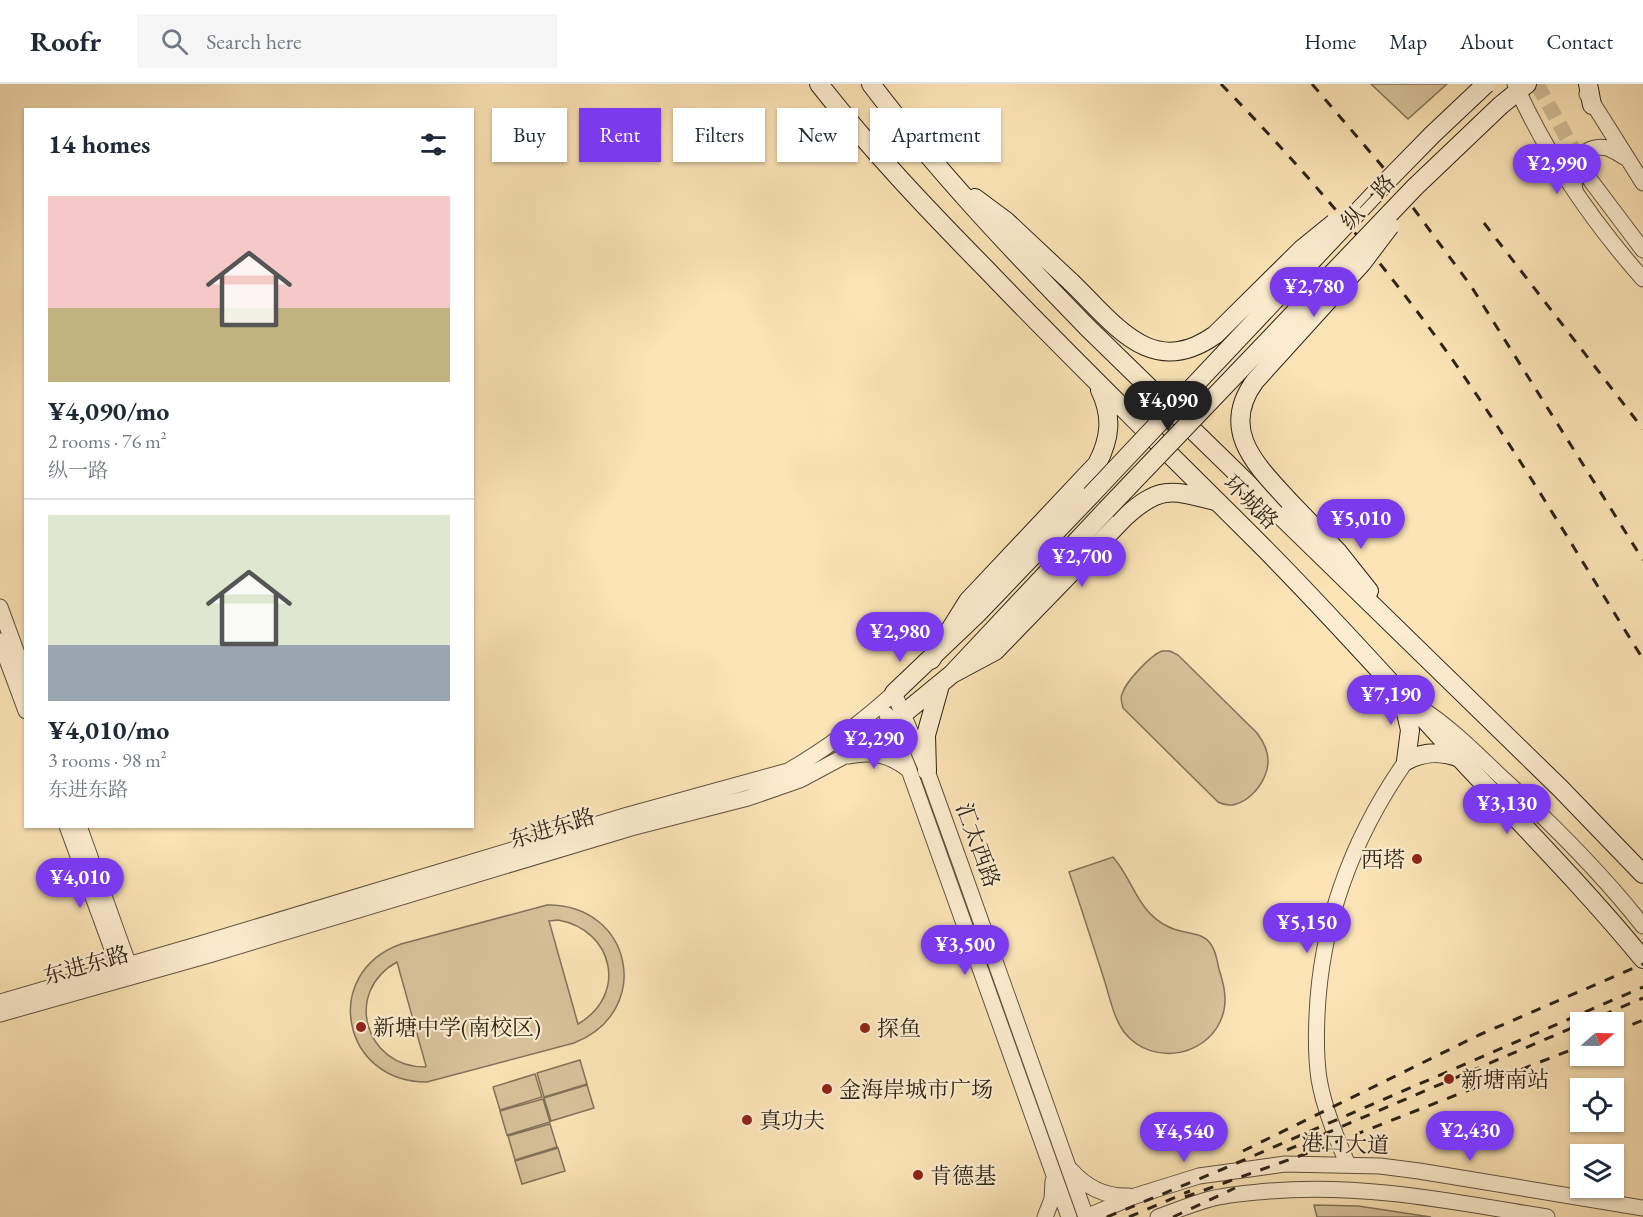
<!DOCTYPE html>
<meta charset="utf-8">
<style>
:root{--surface:#fff;--page:#f6f6f7;--text:#1f2937;--muted:#747a83;--line:#e0e1e3;--accent:#7c3aed}
body{margin:0;font-family:"EB Garamond","Noto Serif SC",serif;background:var(--page);color:var(--text);height:100vh;display:flex;flex-direction:column;font-size:22px;white-space:nowrap}
*{box-sizing:border-box;margin:0}
p{font-size:20px;color:var(--muted)}
.icon{flex:none;width:33px;height:33px;fill:none;stroke:currentColor;stroke-width:2;stroke-linecap:round;stroke-linejoin:round}
.map{position:relative;flex:1;overflow:hidden}
.details{position:absolute;left:24px;top:24px;width:450px;height:720px;display:flex;flex-direction:column;background:var(--surface);border-radius:0px;box-shadow:0 2px 4px #0004}
.details>*{flex:none}
.top-card{position:absolute;left:492px;top:24px;width:570px;height:54px;display:flex;gap:12px}
.needle{width:39px;rotate:70deg}
.fabs{position:absolute;left:1570px;top:928px;display:grid;gap:12px}
.fabs a{display:grid;place-items:center;width:54px;height:54px;border-radius:0px;background:var(--surface);box-shadow:0 2px 4px #0004;font-size:30px}
.price{position:absolute;translate:-50% -51px;padding:0 14px;border-radius:21px;background:var(--accent);color:#fff;font-size:20px;line-height:39px;filter:drop-shadow(0 2px 3px #0008)}
.price::after{content:'';position:absolute;left:50%;top:36px;width:18px;height:14px;margin-left:-9px;background:inherit;clip-path:polygon(0 0,100% 0,50% 100%)}
.price.on{background:#222;color:#fff}
ul{padding:0;list-style:none}
li{display:grid;align-content:center;gap:12px;height:318px;padding:0 24px}
li+li{border-top:2px solid var(--line)}
li span{display:grid;place-items:center;height:186px;border-radius:0px;color:#555}
li>.icon{margin-inline-start:auto}
span .icon{width:108px;height:108px;fill:#fffc;stroke-width:1}
li b{font-size:26px}
h2{display:flex;justify-content:space-between;align-items:center;height:72px;padding:0 24px;font-size:26px}
.chip{padding:0 21px;border-radius:0px;background:var(--surface);box-shadow:0 2px 4px #0004;font-size:21px;line-height:54px}
.chip.on{background:var(--accent);color:#fff}
header{display:flex;align-items:center;gap:36px;box-sizing:border-box;height:84px;padding:0 30px;background:var(--surface);border-bottom:2px solid var(--line)}
header strong{font-size:28px}
nav{display:flex;gap:33px;margin-inline-start:auto;font-size:21px}
.search{width:420px;height:54px;background:var(--page);display:flex;align-items:center;gap:15px;box-sizing:border-box;padding:0 21px;border-radius:0px;color:var(--muted);font-size:22px}
.map>svg:first-child{display:block}
.green{fill:#d9c39c;stroke:#83735a;stroke-width:1.5;fill-rule:evenodd}
.lines{fill:none;stroke-linecap:round;stroke-linejoin:round}
.tertiary-tunnel{stroke:#d3bd97;stroke-width:15;stroke-dasharray:15 8;stroke-linecap:butt}
.tertiary-casing{stroke:#61533f;stroke-width:17}
.secondary-casing{stroke:#2d2317;stroke-width:20}
.tertiary{stroke:#fdedd0;stroke-width:15}
.secondary{stroke:#fdedd0;stroke-width:18}
.rail{stroke:#2d2317;stroke-width:3;stroke-dasharray:10 10;stroke-linecap:butt}
.secondary-bridge-casing{stroke:#2d2317;stroke-width:20;stroke-linecap:butt}
.secondary-bridge{stroke:#fdedd0;stroke-width:18}
.poi-dot{fill:#8f2418;stroke:#fdedd0;stroke-width:2}
.labels{text-anchor:middle;dominant-baseline:central;stroke-width:4.5;stroke-linejoin:round;paint-order:stroke}
.street-label{font-size:22px;fill:#2d2317;stroke:#fdedd0}
.poi-label{font-size:22px;fill:#2d2317;stroke:#fdedd0;text-anchor:start}
</style>
<header>
<strong>Roofr</strong>
<div class="search"><svg class="icon" aria-label="search" viewBox="0 0 24 24"><circle cx="10" cy="10" r="6"/><path d="M15 15l6 6"/></svg>Search here</div>
<nav><a>Home</a><a>Map</a><a>About</a><a>Contact</a></nav>
</header>
<div class="map">
<svg width="1643" height="1133" viewBox="0 0 1643 1133">
<rect width="100%" height="100%" fill="#fce4b7"/>
<filter id="stains"><feTurbulence type="fractalNoise" baseFrequency=".00333" numOctaves="4"/><feColorMatrix values="0 0 0 0 .2 0 0 0 0 .09 0 0 0 0 .02 0 0 0 .5 -.17"/></filter>
<radialGradient id="worn" r=".72"><stop offset=".6" stop-color="#630" stop-opacity="0"/><stop offset="1" stop-color="#630" stop-opacity=".3"/></radialGradient>
<path class="green" d="M1371 0H1447L1408 35Z
M1162 567H1170L1178 571 1257 649C1263 657 1268 665 1268 676 1269 699 1241 731 1218 718L1123 624C1122 619 1120 615 1122 610 1126 597 1151 571 1162 567Z
M1113 773C1134 797 1137 828 1169 843 1182 850 1201 847 1210 859 1216 866 1217 877 1219 885 1223 898 1227 912 1224 926 1214 972 1153 985 1124 948 1113 933 1109 910 1103 892 1092 858 1081 823 1069 788Z
M547 821C633 820 654 928 574 959L427 998C342 999 320 889 401 860ZM558 836C614 846 628 911 578 940L549 837ZM397 878 426 982 425 983C365 983 343 908 397 878Z
M580 976 587 1000 544 1013 537 989Z
M535 990 542 1013 500 1026 493 1003Z
M587 1001 594 1024 551 1037 544 1014Z
M543 1015 550 1038 507 1051 500 1027Z
M550 1040 557 1063 515 1076 508 1052Z
M558 1064 565 1087 522 1100 515 1077Z
M1314 1121 1358 1122 1431 1133H1317Z"/>
<g class="lines">
<path class="tertiary-tunnel" d="M1537 0 1591 97"/>
<g class="tertiary-casing">
<path id="tertiary" d="M1515 0C1547 72 1591 136 1643 195
M1587 10 1643 99
M1591 97 1643 166
M1575 106C1571 86 1581 58 1607 64 1613 66 1619 70 1624 73
M0 523 26 594
M0 557 26 627
M1419 623C1449 642 1474 667 1500 692 1550 738 1601 788 1643 842
M887 631 909 686 1069 1133
M849 672C873 667 890 671 909 686
M67 742 122 892
M79 742 132 890
M0 918 200 860 628 731 788 687C826 665 862 638 894 609L927 687 958 773 1086 1133 1135 1112 1199 1092 1285 1080 1380 1082 1419 1087 1643 1124
M0 930 209 871 631 744 748 714 800 696 843 673 891 640
M1348 1081C1336 1053 1324 1024 1319 995 1316 974 1316 952 1317 931 1321 838 1353 753 1406 677
M1071 1086C1086 1103 1106 1113 1129 1112
M1045 1133 1052 1115 1053 1097
M1158 1133C1175 1127 1192 1120 1210 1115 1229 1110 1249 1109 1269 1107 1363 1099 1455 1118 1547 1133"/>
</g>
<g class="secondary-casing">
<path id="secondary" d="M819 0C870 65 927 125 985 184 1074 277 1167 367 1258 458 1330 530 1398 607 1468 683 1527 746 1588 808 1643 875
M871 0C937 87 1011 165 1087 243L1560 704 1643 790
M1588 0 1592 21
M1501 21 1527 0
M975 114 1006 137 1071 198
M1289 417 1338 468 1369 507
M931 576 968 517 1097 380C1110 355 1113 333 1100 306
M952 590 995 567 1125 433C1160 401 1172 406 1215 417
M894 609 977 530 1091 411
M1402 613 1410 646 1406 677
M891 640 952 590 1106 426
M1406 677C1424 667 1441 667 1460 674
M927 687 926 651 940 601"/>
</g>
<use href="#tertiary" class="tertiary"/>
<use href="#secondary" class="secondary"/>
<path class="rail" d="M1221 0C1305 86 1382 177 1452 275 1520 372 1580 475 1643 575
M1312 0 1382 82 1471 202 1643 476
M1484 139 1643 345
M1584 939 1643 914
M1614 948 1643 936
M1287 1066 1581 940
M1243 1067 1479 951 1643 880
M1185 1113 1316 1066 1581 962
M1107 1133 1223 1085 1643 903
M1129 1133 1190 1107
M1173 1133 1235 1104"/>
<g class="secondary-bridge-casing">
<path id="secondary-bridge" d="M1071 198C1115 240 1151 296 1215 251L1302 165 1334 139
M1091 411 1385 99 1433 50 1486 0
M1289 417C1256 381 1219 346 1255 297L1362 179 1390 142
M1106 426 1415 103 1501 21"/>
</g>
<use href="#secondary-bridge" class="secondary-bridge"/>
</g>
<g class="poi-dot">
<circle cx="1417" cy="775" r="6"/>
<circle cx="361" cy="943" r="6"/>
<circle cx="865" cy="944" r="6"/>
<circle cx="1449" cy="995" r="6"/>
<circle cx="827" cy="1005" r="6"/>
<circle cx="747" cy="1036" r="6"/>
<circle cx="918" cy="1091" r="6"/>
</g>
<g class="labels">
<g class="street-label">
<text transform="translate(1368 118) rotate(-46)">纵一路</text>
<text transform="translate(1251 418) rotate(45)">环城路</text>
<text transform="translate(552 744) rotate(-17)">东进东路</text>
<text transform="translate(978 761) rotate(70)">汇太西路</text>
<text transform="translate(86 881) rotate(-16)">东进东路</text>
<text transform="translate(1345 1060) rotate(2)">港口大道</text>
</g>
<g class="poi-label">
<text x="1405" y="775" text-anchor="end">西塔</text>
<text x="373" y="943">新塘中学(南校区)</text>
<text x="877" y="944">探鱼</text>
<text x="1461" y="995">新塘南站</text>
<text x="839" y="1005">金海岸城市广场</text>
<text x="759" y="1036">真功夫</text>
<text x="930" y="1091">肯德基</text>
</g>
</g>
<rect width="100%" height="100%" filter="url(#stains)"/>
<rect width="100%" height="100%" fill="url(#worn)"/>
</svg>
<div class="fabs">
<a><svg class="needle" viewBox="-14 -14 28 28"><path d="M0-13l5 13h-10z" fill="#e53935"/><path d="M0 13l5-13h-10z" fill="#747a83"/></svg></a>
<a><svg class="icon" aria-label="locate" viewBox="0 0 24 24"><circle cx="12" cy="12" r="6"/><path d="M12 2v4M12 18v4M2 12h4M18 12h4"/></svg></a>
<a><svg class="icon" aria-label="layers" viewBox="0 0 24 24"><path d="M12 4l9 5-9 5-9-5zM3 14l9 5 9-5"/></svg></a>
</div>
<b class="price" style="left:1557px;top:111px">¥2,990</b>
<b class="price" style="left:1314px;top:234px">¥2,780</b>
<b class="price on" style="left:1168px;top:348px">¥4,090</b>
<b class="price" style="left:1361px;top:466px">¥5,010</b>
<b class="price" style="left:1082px;top:504px">¥2,700</b>
<b class="price" style="left:900px;top:579px">¥2,980</b>
<b class="price" style="left:1391px;top:642px">¥7,190</b>
<b class="price" style="left:874px;top:686px">¥2,290</b>
<b class="price" style="left:1507px;top:751px">¥3,130</b>
<b class="price" style="left:80px;top:825px">¥4,010</b>
<b class="price" style="left:1307px;top:870px">¥5,150</b>
<b class="price" style="left:965px;top:892px">¥3,500</b>
<b class="price" style="left:1470px;top:1078px">¥2,430</b>
<b class="price" style="left:1184px;top:1079px">¥4,540</b>
<div class="top-card">
<a class="chip">Buy</a>
<a class="chip on">Rent</a>
<a class="chip">Filters</a>
<a class="chip">New</a>
<a class="chip">Apartment</a>
</div>
<section class="details">
<h2>14 homes<svg class="icon" aria-label="filters" viewBox="0 0 24 24"><path d="M4 7h16M4 17h16"/><circle cx="9" cy="7" r="2"/><circle cx="15" cy="17" r="2"/></svg></h2>
<ul>
<li><span style="background:linear-gradient(#f6c9c9 60%,#c2b280 0)"><svg class="icon" aria-label="home" viewBox="0 0 24 24"><path d="M3 11l9-7 9 7M6 9v11h12V9"/></svg></span><div><b>¥4,090/mo</b><p>2 rooms · 76 m²</p><p>纵一路</p></div></li>
<li><span style="background:linear-gradient(#dfe7d0 70%,#9aa5b1 0)"><svg class="icon" aria-label="home" viewBox="0 0 24 24"><path d="M3 11l9-7 9 7M6 9v11h12V9"/></svg></span><div><b>¥4,010/mo</b><p>3 rooms · 98 m²</p><p>东进东路</p></div></li>
</ul>
</section>
</div>
